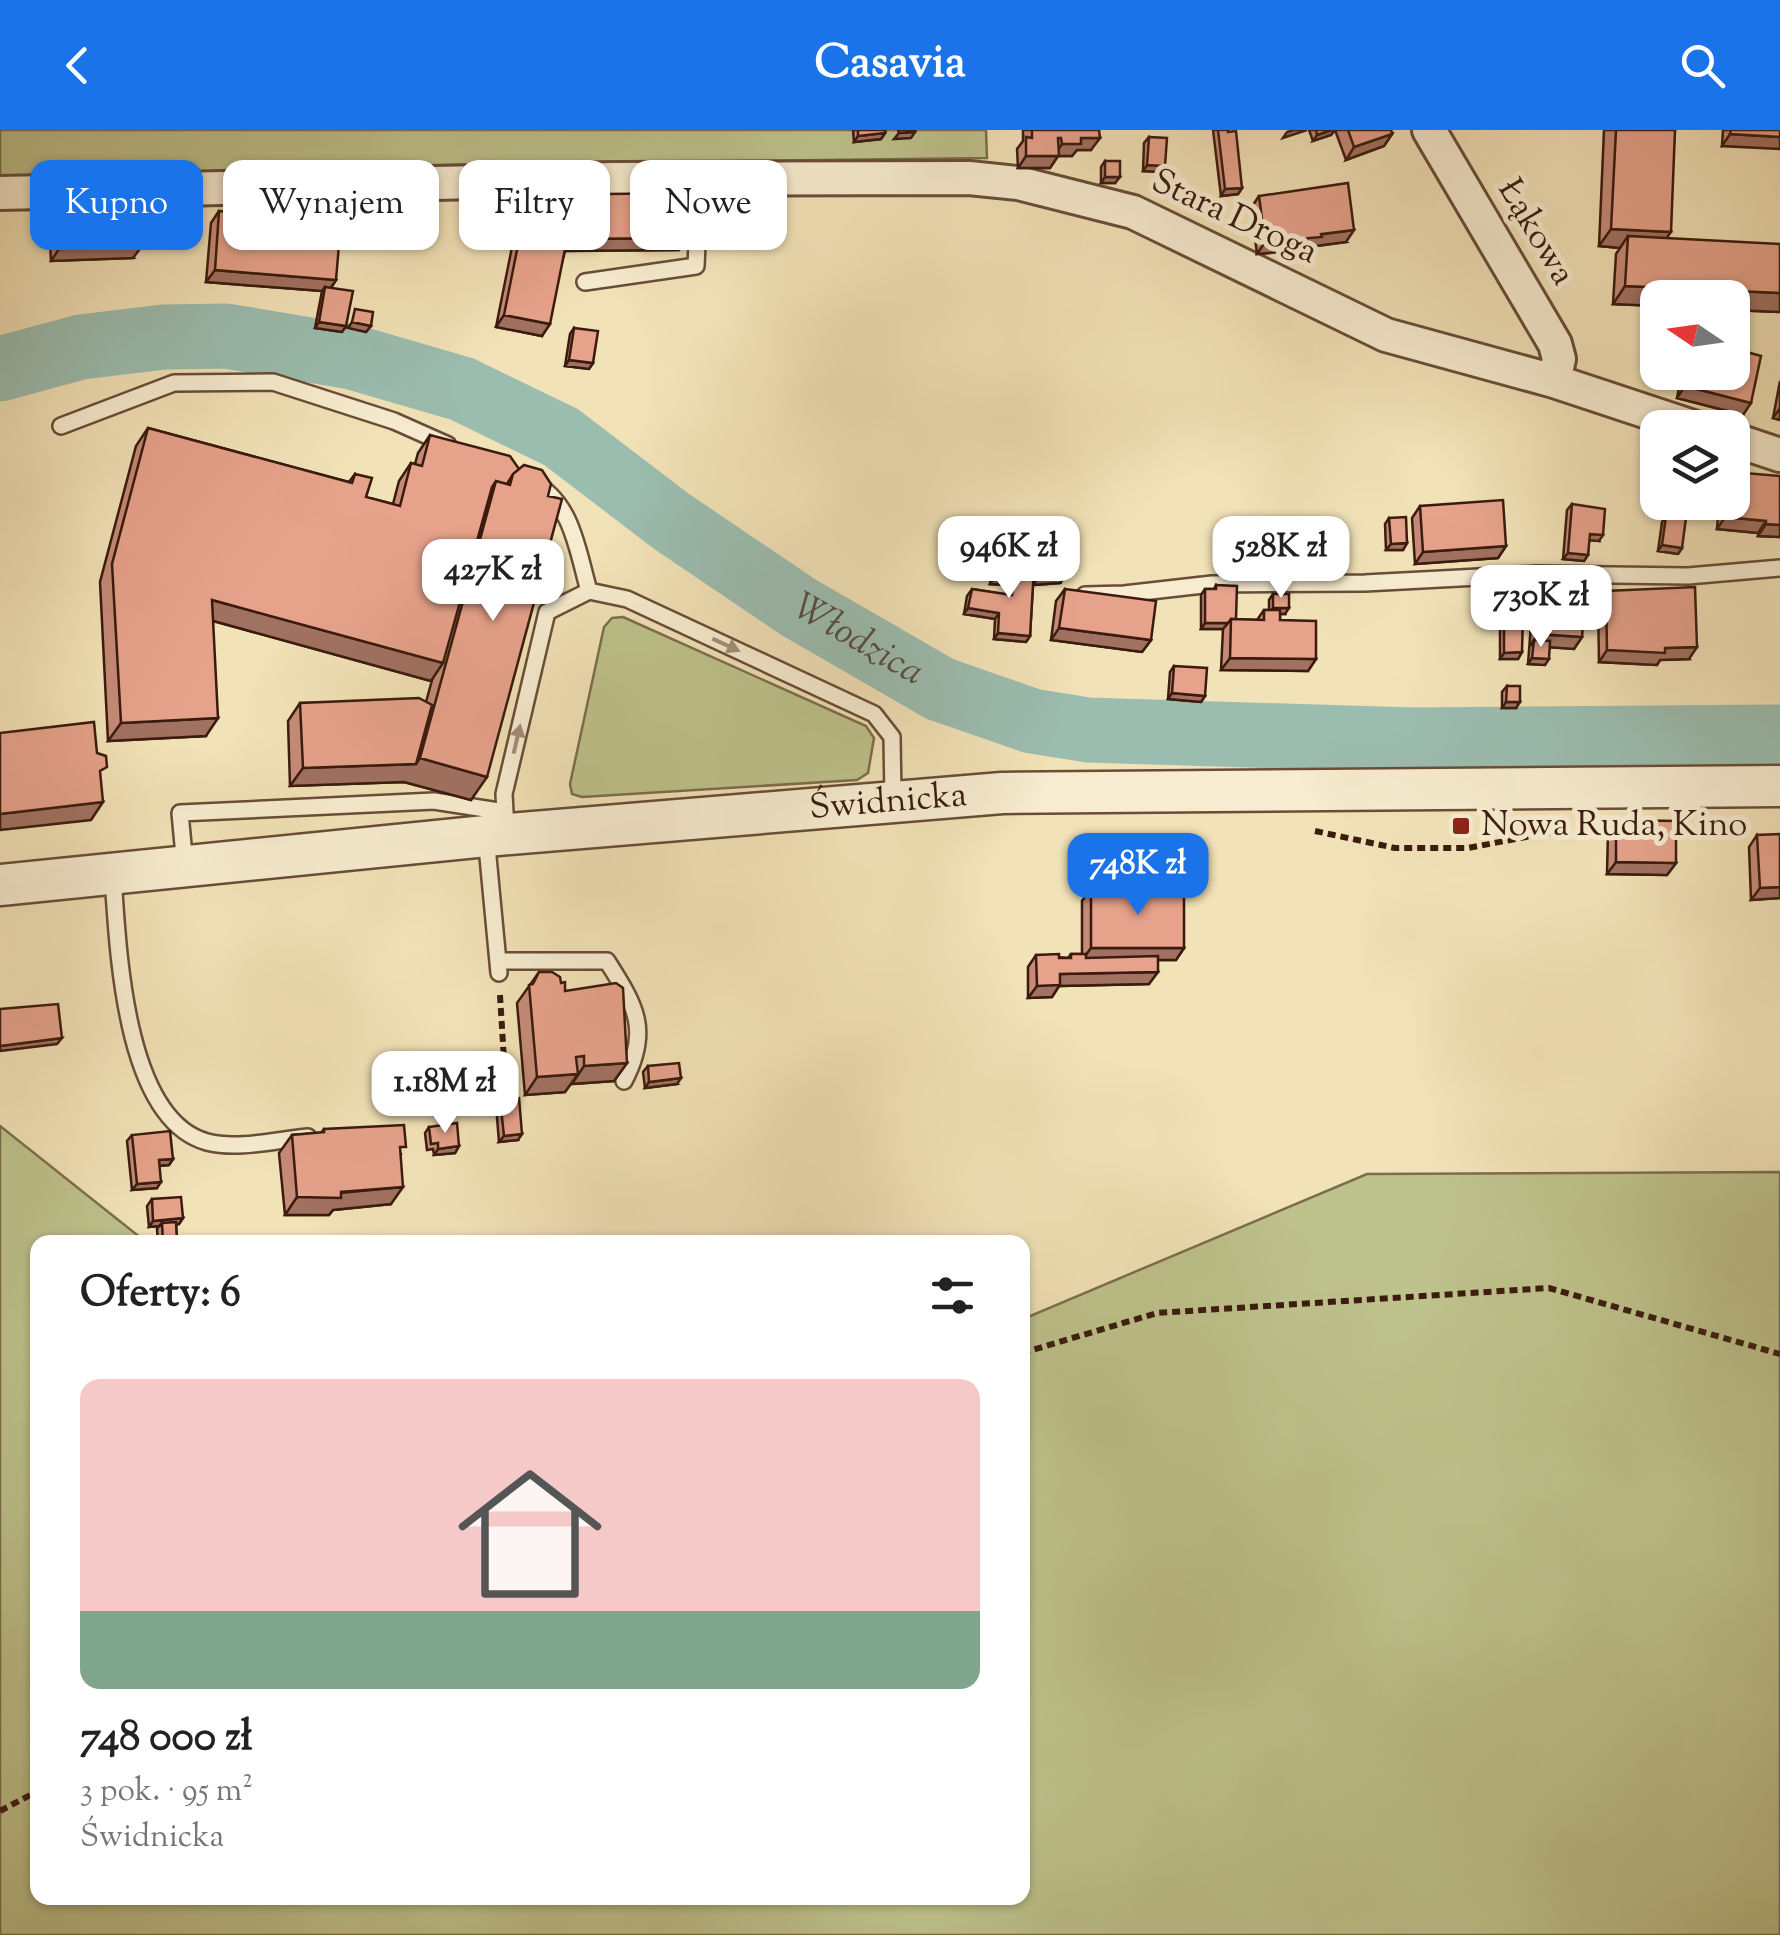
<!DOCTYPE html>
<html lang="pl">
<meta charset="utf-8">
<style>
:root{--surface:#fff;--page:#f2f2f2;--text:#222;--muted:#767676;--accent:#1a73e8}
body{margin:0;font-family:"Sorts Mill Goudy",serif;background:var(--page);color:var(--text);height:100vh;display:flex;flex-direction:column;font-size:38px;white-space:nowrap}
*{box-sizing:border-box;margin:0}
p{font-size:32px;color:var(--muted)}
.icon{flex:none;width:55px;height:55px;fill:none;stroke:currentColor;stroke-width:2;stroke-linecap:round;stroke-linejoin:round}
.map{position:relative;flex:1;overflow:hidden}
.drawer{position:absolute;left:30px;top:1105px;width:1000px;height:670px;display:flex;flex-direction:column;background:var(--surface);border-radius:20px;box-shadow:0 2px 8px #0004}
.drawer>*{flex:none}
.hud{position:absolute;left:30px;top:30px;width:1000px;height:90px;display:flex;gap:20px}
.needle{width:65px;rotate:283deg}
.fabs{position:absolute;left:1640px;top:150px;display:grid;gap:20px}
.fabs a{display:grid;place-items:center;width:110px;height:110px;border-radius:20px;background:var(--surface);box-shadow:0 2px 8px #0004;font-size:50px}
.price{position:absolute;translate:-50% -85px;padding:0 22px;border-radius:20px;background:#fff;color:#222;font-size:32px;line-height:65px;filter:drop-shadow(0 2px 5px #0008)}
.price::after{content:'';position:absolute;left:50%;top:60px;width:30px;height:22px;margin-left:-15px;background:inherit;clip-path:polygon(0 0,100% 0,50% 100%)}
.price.active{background:var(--accent);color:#fff}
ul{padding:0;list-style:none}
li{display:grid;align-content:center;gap:20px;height:530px;padding:0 50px}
li span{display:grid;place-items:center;height:310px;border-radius:20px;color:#555}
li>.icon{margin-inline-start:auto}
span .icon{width:180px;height:180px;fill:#fffc;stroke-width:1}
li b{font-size:42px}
h2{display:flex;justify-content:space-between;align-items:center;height:120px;padding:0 50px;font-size:42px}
.chip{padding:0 35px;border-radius:20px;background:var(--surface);box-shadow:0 2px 8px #0004;font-size:35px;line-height:90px}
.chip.active{background:var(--accent);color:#fff}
header{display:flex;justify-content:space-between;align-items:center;height:130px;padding:0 50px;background:var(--accent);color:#fff;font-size:45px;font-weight:800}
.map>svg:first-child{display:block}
.green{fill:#bec28c;stroke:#7c6e4d;stroke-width:2.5}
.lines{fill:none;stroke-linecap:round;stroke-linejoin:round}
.river{stroke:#9bbdb0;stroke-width:65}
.service-casing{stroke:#684d38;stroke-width:20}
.minor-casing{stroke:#684d38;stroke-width:38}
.tertiary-casing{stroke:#684d38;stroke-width:45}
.path{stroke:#3a1b0e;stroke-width:6;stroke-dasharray:8 5;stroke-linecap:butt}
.service{stroke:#f7ecd0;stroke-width:15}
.minor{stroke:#f7ecd0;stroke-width:32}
.tertiary{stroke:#f7ecd0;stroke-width:40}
.wall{fill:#c68b78;stroke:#3a1b0e;stroke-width:2.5}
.shaded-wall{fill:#a17161;stroke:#3a1b0e;stroke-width:2.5}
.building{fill:#e6a28b;stroke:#3a1b0e;stroke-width:2.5}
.oneway{fill:#a28e79}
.poi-dot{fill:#8f2418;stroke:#f7ecd0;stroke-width:4}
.labels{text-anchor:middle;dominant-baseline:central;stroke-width:10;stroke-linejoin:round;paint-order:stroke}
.street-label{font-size:35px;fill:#3a1b0e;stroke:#f7ecd0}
.poi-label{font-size:35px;fill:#3a1b0e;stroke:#f7ecd0;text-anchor:start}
.water-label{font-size:38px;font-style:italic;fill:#574c3f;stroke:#f7ecd0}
</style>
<header><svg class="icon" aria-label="back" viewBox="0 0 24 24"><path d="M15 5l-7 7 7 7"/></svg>Casavia<svg class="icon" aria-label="search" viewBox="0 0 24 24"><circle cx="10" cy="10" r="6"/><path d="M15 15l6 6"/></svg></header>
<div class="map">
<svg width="1780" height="1805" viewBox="0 0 1780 1805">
<rect width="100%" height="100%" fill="#f2e2b7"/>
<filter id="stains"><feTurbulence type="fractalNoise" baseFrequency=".002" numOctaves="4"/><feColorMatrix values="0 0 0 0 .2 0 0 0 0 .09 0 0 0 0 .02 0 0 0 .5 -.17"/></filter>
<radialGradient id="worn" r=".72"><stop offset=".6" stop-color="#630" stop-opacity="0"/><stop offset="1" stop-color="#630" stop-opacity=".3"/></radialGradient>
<path class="green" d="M0 0H986L987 28 437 35 0 47Z
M623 487 866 596 874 608 868 643 857 650 582 667 572 664 570 654 604 497 612 488Z
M0 996 146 1112H38V1768H1022L1023 1189 1367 1044 1780 1042V1805H0Z"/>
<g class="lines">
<path class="river" id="s1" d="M0 239 81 217 164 207 226 206 352 227 462 259 561 307 671 391 798 477 940 559 1032 591 1088 600 1413 610 1780 607"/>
<g class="service-casing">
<path id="service" d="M585 152 696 136 700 48
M61 296 174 253 273 252 394 291 448 315
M533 353C572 371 578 423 589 461
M1085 465 1124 464 1212 454 1365 453 1537 444 1688 446 1780 438
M506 701 504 664 547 482 589 461 627 469 874 584 892 607 893 668
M486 706 499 843
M185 736 180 683 434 671 505 682
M113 747C118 818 124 989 207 1012 238 1020 276 1010 308 1007
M498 831H607C635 875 651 900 624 951"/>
</g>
<g class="minor-casing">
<path id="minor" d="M1429 0 1555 214 1559 229 1554 251
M0 63 612 49 969 48 1018 53 1133 82 1386 205 1554 251 1696 298
M1732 309 1780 325"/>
</g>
<g class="tertiary-casing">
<g id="tertiary">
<path id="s2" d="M0 755 486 706 1002 663 1780 656"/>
</g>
</g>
<path class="path" d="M1315 701 1395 718H1468L1568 699
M500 865 506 963
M1022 1223 1157 1183 1549 1158 1780 1224
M0 1681 38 1661"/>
<use href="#service" class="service"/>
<use href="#minor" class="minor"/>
<use href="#tertiary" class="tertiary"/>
</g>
<path class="wall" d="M853 0H885V3L881 9 854 12Z
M1023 0H1099L1091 20H1077L1072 26H1058L1050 38H1018L1017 19 1023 11Z
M1213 0H1228L1242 58 1238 64 1221 66Z
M1309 0H1335L1331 5 1313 11Z
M1335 0H1391L1392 4 1384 16 1346 30Z
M1604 0H1675L1666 108 1780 182 1732 180V168H1658V176L1613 174 1616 124 1620 118 1599 116Z
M1723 0H1780L1722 16Z
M1149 7 1165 36 1161 42 1143 41 1144 13Z
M1105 31 1115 53H1101V37Z
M495 63 511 95 489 94 490 69Z
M528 65 687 108 679 120 565 121 542 206 496 197 520 77Z
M1259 66 1346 112 1316 116 1313 119 1257 124 1251 78Z
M58 80 133 128 51 131 49 92Z
M219 81 336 150 331 158 346 196 342 202 315 198 322 161 206 152 211 93Z
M574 198 593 233 589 239 565 236 570 204Z
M1682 242H1732L1743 285 1677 268Z
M1780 251V290L1773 288Z
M148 298 349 352 355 344 366 367 393 374 399 351 411 333 415 334 418 323 430 305 519 339 471 670 404 652 290 656 288 591 300 573 426 572 432 550 431 551 213 491 206 606 108 611 100 452 136 316Z
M1732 342 1780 407 1758 406V403L1717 399 1719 372H1732Z
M1572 374 1599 411 1589 410 1588 425 1584 431 1563 429 1567 380Z
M1420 376 1506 416 1498 428 1415 434 1412 388Z
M1666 386 1682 418 1678 424 1658 421 1662 392Z
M1389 388 1407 413 1403 420H1386L1385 394Z
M1036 415 1060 453 1033 455 1030 506 1026 512 994 509 995 489 964 484 967 466 972 459 1008 465V455L990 454 991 443 995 437 1032 438V421Z
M1543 442 1582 507 1574 519 1550 517 1545 535 1528 534 1534 454Z
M1216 455 1236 489 1257 490 1264 480H1269V470L1273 464 1285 484H1280V490L1316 529 1308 541 1221 540 1223 499H1201V465L1205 459H1214Z
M1065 459 1151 510 1142 522 1051 510 1056 471Z
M1606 461 1689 529 1660 530 1657 535 1599 532 1598 473Z
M1504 486 1522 522 1518 529H1500V492Z
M1174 536 1205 566 1201 572 1168 569 1170 542Z
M1507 556 1516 578H1502V562Z
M1616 690 1676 733 1667 745 1607 744 1608 702Z
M1757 705 1780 768 1751 770 1749 717Z
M1091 759 1184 818 1176 830H1158L1149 854 1059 856 1052 867 1028 868V837L1036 825 1068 828 1071 824H1082V771Z
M539 842 561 853 565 861 627 933 614 951 572 954V952L565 962 525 965 517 873Z
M648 936 677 954 645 958 643 942Z
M500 969 518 1010 499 1012 496 975Z
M429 997 459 1016 455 1023 434 1025 433 1019 427 1020 425 1003Z
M324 999 401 1024 391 1074 333 1080 329 1085H285L279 1023 292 1005 321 1003Z
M132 1005 173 1029 169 1035 159 1036 157 1058 132 1060 127 1011Z
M152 1069 183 1088 179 1094H176L177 1112H158L157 1099 159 1096 149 1097 147 1076Z"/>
<path class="shaded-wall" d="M1294 0H1307L1283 8 1287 2Z
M1332 0H1335L1331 5 1313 11 1317 5Z
M915 2 911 8 894 9 899 3Z
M885 3 881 9 854 12 858 6Z
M1392 4 1384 16 1346 30 1354 17Z
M1730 4 1780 7V19L1722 16Z
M1081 8H1100L1091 20H1077L1072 26H1058L1050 38H1018L1026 26H1054L1062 14Z
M1147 35 1165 36 1161 42 1143 41Z
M1105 47H1120L1115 53H1101Z
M1242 58 1238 64 1221 66 1225 59Z
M493 88 515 89 511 95 489 94Z
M1611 99 1671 102 1658 120 1628 106 1620 118 1599 116Z
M1354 100 1346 112 1316 116 1313 119 1257 124 1265 112Z
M687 108 679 120 559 121 567 109Z
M142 116 133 128 51 131 59 119Z
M215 140 336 150 328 162 325 157 322 161 206 152Z
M1625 156 1780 163V182L1732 180V168H1658V176L1613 174Z
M504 185 550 194 542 206 496 197Z
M319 192 346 196 342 202 315 198Z
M352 192 371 196 366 202 348 198Z
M569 230 593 233 589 239 565 236Z
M1685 256 1751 273 1743 285 1677 268Z
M1780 278V290L1773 288Z
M1725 387 1766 391 1758 403 1717 399Z
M1766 394 1780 395V407L1758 406Z
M1590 404 1603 405 1599 411 1586 410Z
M1407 413 1403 420H1386L1391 414Z
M1662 415 1682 418 1678 424 1658 421Z
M1506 416 1498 428 1415 434 1423 422Z
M1568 423 1588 425 1584 431 1563 429Z
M1065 447 1060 453 1033 455 1037 449Z
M994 448 1013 449 1008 455 990 454Z
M212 470 443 533 431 551 199 487Z
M968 478 999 483 995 489 964 484Z
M1273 478H1289L1285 484H1268Z
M1205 493H1228L1223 499H1201Z
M1059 498 1151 510 1142 522 1051 510Z
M998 503 1030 506 1026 512 994 509Z
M1538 504 1582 507 1574 519 1533 516 1534 510 1530 516Z
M1697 517 1689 529 1660 530 1657 535 1599 532 1607 520Z
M1522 522 1518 529H1500L1504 523Z
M1230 528 1316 529 1308 541 1221 540Z
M1532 528 1549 529 1545 535 1528 534Z
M1172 563 1205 566 1201 572 1168 569Z
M1506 572H1520L1516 578H1502Z
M218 588 206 606 108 611 121 593Z
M420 628 487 647 471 670 404 652 290 656 303 638 416 634Z
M103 672 91 690 0 700V684Z
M1616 732 1676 733 1667 745 1607 744Z
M1780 757V768L1751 770 1760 758Z
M1091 818H1184L1176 830H1082Z
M1158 842 1149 854 1059 856 1052 867 1028 868 1037 856 1060 844Z
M62 908 57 914 0 921V916Z
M627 933 614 951 572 954 584 936Z
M578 944 565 962 525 965 537 947Z
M681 948 677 954 645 958 649 952Z
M522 1004 518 1010 499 1012 504 1006Z
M459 1016 455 1023 434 1025 438 1019Z
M173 1029 169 1035 154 1036 159 1030Z
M161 1052 157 1058 132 1060 137 1054Z
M403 1057 391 1074 333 1080 329 1085H285L297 1067Z
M183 1088 179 1094 162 1096V1093L159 1096 149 1097 153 1091Z"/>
<path class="building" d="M858 0H885V3L858 6Z
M898 0H915V2L899 3Z
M1032 0H1099L1100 8H1081V14H1062L1061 8H1058L1059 26H1026V7L1032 8Z
M1218 0H1228V2L1236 1 1242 58 1225 59Z
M1316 0H1332L1317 5Z
M1348 0H1391L1392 4 1354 17Z
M1616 0H1675L1671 102 1611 99Z
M1731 0H1780V7L1730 4Z
M1149 7 1167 8 1165 36 1147 35Z
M1105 31H1120V47H1105Z
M1348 53 1354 100 1321 104 1322 107 1265 112 1259 66Z
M495 63 516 64 515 89 493 88Z
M687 63V108L567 109 550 194 504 185 528 65Z
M140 77 142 116 59 119 58 80Z
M219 81 341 91 336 150 215 140Z
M1628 106 1780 114V163L1625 156Z
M325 157 353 161 346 196 319 192Z
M355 179 373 182 371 196 352 192Z
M574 198 598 201 593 233 569 230Z
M1732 218 1761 226 1751 273 1685 256 1688 242H1732Z
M148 298 352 353 355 344 372 348 366 367 400 376 411 333 422 336 430 305 510 326 519 339 513 344 507 354 496 351 492 357 443 533 212 470 218 588 121 593 112 434Z
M524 335 542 340 551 354 548 366 562 369 487 647 420 628 496 351 510 355 513 344Z
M1732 342 1780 346V395L1766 394V391L1725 387 1727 372H1732Z
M1503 370 1506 416 1423 422 1420 376Z
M1572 374 1605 379 1603 405 1590 404 1588 425 1568 423Z
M1666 386 1686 388 1682 418 1662 415Z
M1406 387 1407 413 1391 414 1389 388Z
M1063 414 1065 447 1037 449 1036 415Z
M995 437 1034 438 1030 506 998 503 999 483 968 478 972 459 1012 465 1013 449 994 448Z
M1543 442 1587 445 1582 507 1538 504Z
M1216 455 1237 456 1236 489H1231L1228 493H1205V459H1216Z
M1695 457 1697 517 1665 518V523L1607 520 1606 461Z
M1065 459 1156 471 1151 510 1059 498Z
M1273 464H1289V478H1273Z
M1264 480H1280V490L1316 491V529L1230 528 1231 489 1264 490Z
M1504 486H1523L1522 522 1504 523Z
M1534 510 1550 511 1549 529 1532 528Z
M1174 536 1207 538 1205 566 1172 563Z
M1507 556H1520V572H1506Z
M419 568 432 575 416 634 303 638 300 573Z
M94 592 97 623 106 626 107 637 100 641 103 672 0 684V603Z
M1616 690 1676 691V733L1616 732Z
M1780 704V757L1760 758 1757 705Z
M1091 759H1184V818H1091Z
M1059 824V828H1071V824H1086V828L1158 826V842L1060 844V855L1037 856 1036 825Z
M539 842H552L560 847 561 853 565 852V861L616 853 623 858 627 933 584 936V926L576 927 578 944 537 947 529 855 533 854Z
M58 874 62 908 0 916V879Z
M679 933 681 948 649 952 648 936Z
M519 968 522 1004 504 1006 500 969Z
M457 993 459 1016 438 1019V1013L431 1014 429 997Z
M404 995 406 1017H400L403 1057 341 1062V1068L297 1067 292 1005 324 1002V999Z
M170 1001 173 1029 159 1030 161 1052 137 1054 132 1005Z
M181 1067 183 1088 153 1091 152 1069Z
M176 1092 177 1112H163L162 1093Z"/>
<defs><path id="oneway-solid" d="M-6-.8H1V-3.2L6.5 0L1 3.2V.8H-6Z" transform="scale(2.5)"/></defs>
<g class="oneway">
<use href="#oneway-solid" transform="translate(726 515) rotate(25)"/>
<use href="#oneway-solid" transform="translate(517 609) rotate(-77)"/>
</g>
<rect class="poi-dot" x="1451" y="686" width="20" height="20" rx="5"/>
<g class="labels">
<g class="street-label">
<text transform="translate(1234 88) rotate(25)">Stara Droga</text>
<text transform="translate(1535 103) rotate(59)">Łąkowa</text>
<text stroke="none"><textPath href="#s2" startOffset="892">Świdnicka</textPath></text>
</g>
<g class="poi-label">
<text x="1481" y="696">Nowa Ruda, Kino</text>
</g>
<g class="water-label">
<text stroke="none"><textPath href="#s1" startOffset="942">Włodzica</textPath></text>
</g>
</g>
<rect width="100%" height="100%" filter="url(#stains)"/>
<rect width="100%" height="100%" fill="url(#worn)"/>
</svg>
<div class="fabs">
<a><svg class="needle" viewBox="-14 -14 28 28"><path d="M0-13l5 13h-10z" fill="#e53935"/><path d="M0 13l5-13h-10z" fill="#767676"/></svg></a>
<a><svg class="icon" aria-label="layers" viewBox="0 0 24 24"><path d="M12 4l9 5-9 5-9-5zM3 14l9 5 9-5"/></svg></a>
</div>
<b class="price" style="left:1009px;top:471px">946K zł</b>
<b class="price" style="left:1281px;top:471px">528K zł</b>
<b class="price" style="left:493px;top:494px">427K zł</b>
<b class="price" style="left:1541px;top:520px">730K zł</b>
<b class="price active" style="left:1138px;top:788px">748K zł</b>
<b class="price" style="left:445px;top:1006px">1.18M zł</b>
<div class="hud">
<a class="chip active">Kupno</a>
<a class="chip">Wynajem</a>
<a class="chip">Filtry</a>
<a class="chip">Nowe</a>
</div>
<section class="drawer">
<h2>Oferty: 6<svg class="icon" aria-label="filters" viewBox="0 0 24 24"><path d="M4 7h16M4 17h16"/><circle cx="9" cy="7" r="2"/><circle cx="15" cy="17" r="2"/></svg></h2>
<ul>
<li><span style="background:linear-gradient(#f6c9c9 75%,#7fa58c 0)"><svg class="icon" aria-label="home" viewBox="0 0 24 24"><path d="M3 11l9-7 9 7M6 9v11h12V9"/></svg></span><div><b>748 000 zł</b><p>3 pok. · 95 m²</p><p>Świdnicka</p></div></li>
</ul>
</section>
</div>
